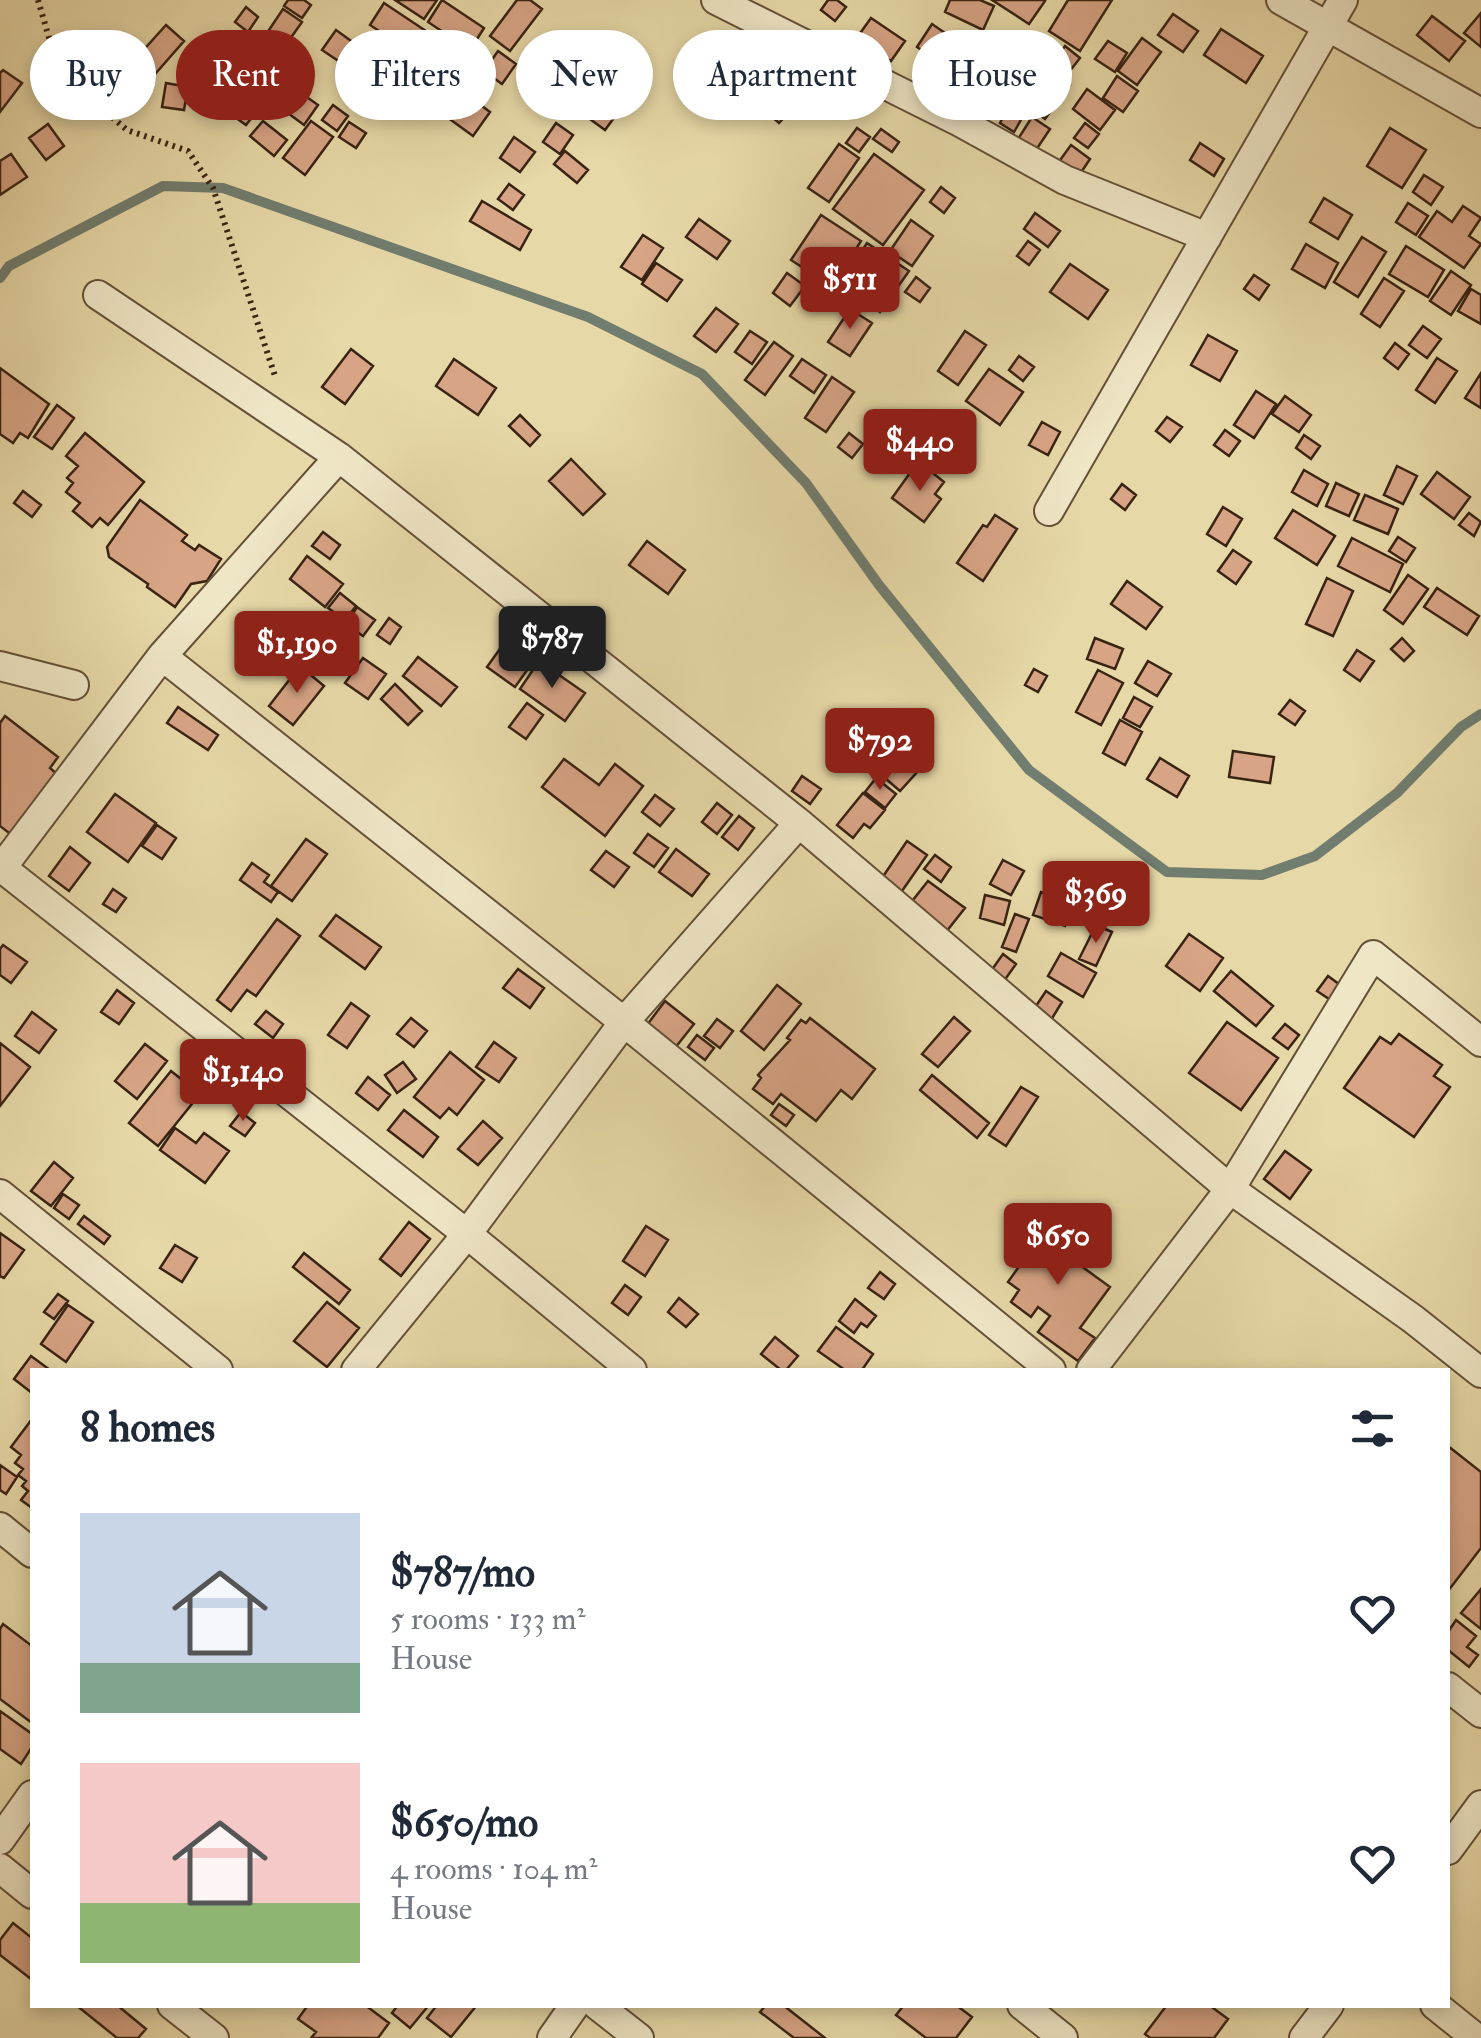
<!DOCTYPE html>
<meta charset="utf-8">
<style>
:root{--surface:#fff;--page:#f6f6f7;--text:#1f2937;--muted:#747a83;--accent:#8f2418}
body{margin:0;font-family:"IM FELL Double Pica",serif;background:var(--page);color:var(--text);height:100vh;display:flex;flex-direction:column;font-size:38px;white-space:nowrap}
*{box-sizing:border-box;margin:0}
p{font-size:32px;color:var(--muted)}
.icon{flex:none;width:55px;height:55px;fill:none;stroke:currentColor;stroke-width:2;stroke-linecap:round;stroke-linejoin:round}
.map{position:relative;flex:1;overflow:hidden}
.side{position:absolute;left:30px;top:1368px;width:1420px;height:640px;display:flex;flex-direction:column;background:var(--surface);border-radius:0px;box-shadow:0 5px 15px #0003}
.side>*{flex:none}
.hud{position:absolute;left:30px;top:30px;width:1422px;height:90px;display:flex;gap:20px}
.price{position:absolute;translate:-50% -85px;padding:0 22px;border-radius:10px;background:var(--accent);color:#fff;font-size:32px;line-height:65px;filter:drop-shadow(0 2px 5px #0008)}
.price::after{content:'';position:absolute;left:50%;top:60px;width:30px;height:22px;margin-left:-15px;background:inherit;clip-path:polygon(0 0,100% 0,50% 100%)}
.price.current{background:#222;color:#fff}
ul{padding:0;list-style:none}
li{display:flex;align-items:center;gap:30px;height:250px;padding:0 50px}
li span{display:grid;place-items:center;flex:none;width:280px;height:200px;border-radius:0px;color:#555}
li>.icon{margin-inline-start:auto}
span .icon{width:120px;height:120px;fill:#fffc;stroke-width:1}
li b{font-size:42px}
h2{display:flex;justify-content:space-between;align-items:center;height:120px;padding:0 50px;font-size:42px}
.chip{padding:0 35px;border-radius:45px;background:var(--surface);box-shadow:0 5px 15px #0003;font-size:35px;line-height:90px}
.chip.current{background:var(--accent);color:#fff}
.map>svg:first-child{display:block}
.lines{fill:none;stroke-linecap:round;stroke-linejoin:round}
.stream{stroke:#717d6f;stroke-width:10}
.building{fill:#d7a485;stroke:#392313;stroke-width:2.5}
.minor-casing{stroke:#645038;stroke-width:32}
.path{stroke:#392313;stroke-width:6;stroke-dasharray:2.5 5;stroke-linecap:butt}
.minor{stroke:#efe6c6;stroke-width:28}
</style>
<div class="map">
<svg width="1481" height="2038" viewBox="0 0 1481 2038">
<rect width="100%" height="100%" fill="#e7d8a7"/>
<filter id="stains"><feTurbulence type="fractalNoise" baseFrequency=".002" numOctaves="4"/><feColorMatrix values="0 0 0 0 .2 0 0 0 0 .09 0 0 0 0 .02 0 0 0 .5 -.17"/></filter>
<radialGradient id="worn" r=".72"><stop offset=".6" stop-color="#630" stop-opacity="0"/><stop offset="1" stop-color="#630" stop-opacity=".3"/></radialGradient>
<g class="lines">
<path class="stream" d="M0 278 9 266 163 186 223 188 588 317 702 374 806 483 879 585 1029 770 1167 872 1262 875 1315 856 1397 793 1461 727 1481 714"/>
</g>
<path class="building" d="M288 0H304L311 5 302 18 284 6Z
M395 0H437L424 19Z
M442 0 484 28 470 50 428 22Z
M517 0H530L542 9 510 51 490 36Z
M828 0H837L846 7 835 21 821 10Z
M950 0H980L994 6 983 30 945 12Z
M992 0H1043L1045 1 1029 24Z
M1068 0H1112L1080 51 1049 31Z
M384 3 426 31 411 52 370 25Z
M246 7 258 17 248 32 235 22Z
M283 9 302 22 285 46 267 33Z
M1481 13V47L1464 33Z
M1173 14 1198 31 1183 52 1158 35Z
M1432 16 1465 41 1449 61 1417 35Z
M871 18 905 41 891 61 856 39Z
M932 24 948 35 933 58 917 47Z
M166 25 184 41 149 81 131 64Z
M1221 29 1263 56 1246 83 1204 55Z
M336 30 354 43 340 62 322 50Z
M1025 37 1051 55 1034 79 1009 61Z
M1142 38 1161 52 1137 85 1118 71Z
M1108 41 1127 53 1115 72 1095 59Z
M360 46 394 67 374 99 340 78Z
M1065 46 1080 58 1069 72 1054 61Z
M498 51 516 64 502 84 484 71Z
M215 57 229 65 221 79 207 71Z
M587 58 606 71 593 88 575 75Z
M936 58 975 81 961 105 922 82Z
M430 62 450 76 424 112 404 97Z
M1001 66 1016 77 1005 91 990 81Z
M1049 68 1070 85 1045 119 1023 102Z
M3 70 22 83 0 112V73Z
M470 71 489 87 479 99 460 84Z
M797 74 812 87 779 123 764 110Z
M208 76 223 86 212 100 198 91Z
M1117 76 1138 91 1123 112 1103 98Z
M166 83 188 87 184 110 162 107Z
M287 83 318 105 304 125 273 102Z
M567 86 581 97 570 112 555 100Z
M458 88 490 112 473 136 440 112Z
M1087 89 1115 110 1100 130 1073 109Z
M601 91 622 107 605 130 583 114Z
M242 100 257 111 246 125 232 115Z
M333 105 348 116 337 131 322 120Z
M1007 110 1022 118 1014 132 1000 123Z
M1032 117 1050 129 1036 150 1018 139Z
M263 121 287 140 274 156 250 136Z
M311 121 333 137 305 175 283 158Z
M349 122 366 133 356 148 339 137Z
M556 123 573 135 560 154 543 142Z
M1085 123 1099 134 1088 148 1074 138Z
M48 124 64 146 46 160 29 138Z
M857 128 870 137 859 152 846 143Z
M1390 128 1426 150 1402 188 1367 166Z
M881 129 899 142 892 152 873 139Z
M514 137 535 152 520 172 500 158Z
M1200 143 1224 159 1214 176 1190 160Z
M839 144 859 158 829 202 808 188Z
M1071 145 1090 159 1078 177 1058 163Z
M565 151 588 170 577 183 554 164Z
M11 154 27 177 0 195V161Z
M874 154 924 190 883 245 833 209Z
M1424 175 1443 187 1431 205 1413 192Z
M509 184 524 195 513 210 498 199Z
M941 187 955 198 944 213 930 202Z
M1324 198 1352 215 1338 239 1310 222Z
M482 201 531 230 520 250 470 221Z
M1408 203 1428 216 1416 235 1396 222Z
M1463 206 1481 218 1469 236 1481 244 1464 268 1419 237 1437 211 1452 222Z
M1035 213 1060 231 1048 247 1024 229Z
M821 215 861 241 840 274 819 261 811 273 791 260Z
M699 219 730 241 717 259 686 237Z
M911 220 933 236 912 266 890 251Z
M643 235 663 248 642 280 621 267Z
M1362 237 1386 252 1358 297 1334 282Z
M1028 241 1040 250 1029 265 1017 256Z
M867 243 909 271 880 312 854 294 862 282 848 272Z
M1306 244 1338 263 1325 288 1292 269Z
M1406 246 1444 270 1428 297 1389 274Z
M656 263 682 280 667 301 642 284Z
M1070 264 1108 290 1088 319 1050 292Z
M1451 271 1471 285 1451 315 1430 301Z
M787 273 805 286 790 306 773 293Z
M1254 275 1269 285 1259 300 1244 289Z
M916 277 930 288 920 302 905 292Z
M1384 278 1404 291 1380 327 1361 314Z
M1471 289 1481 295V324L1458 311Z
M716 308 738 324 716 352 694 336Z
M850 309 872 323 850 356 828 342Z
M1423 326 1441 339 1427 358 1409 345Z
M750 331 767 342 752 364 735 352Z
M965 331 986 345 958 385 938 371Z
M1208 335 1237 351 1220 381 1191 365Z
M774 342 793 356 765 395 745 380Z
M1395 343 1409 354 1398 369 1384 358Z
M351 349 373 366 345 404 322 387Z
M1019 356 1034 367 1023 381 1009 370Z
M1437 358 1457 371 1435 403 1416 390Z
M454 359 496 388 478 415 436 386Z
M802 359 826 375 814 393 790 376Z
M0 368 49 404 28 438 20 433 13 443 0 434Z
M989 369 1023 392 1000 425 966 401Z
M1481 373V408L1465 398Z
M832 377 854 392 826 432 805 418Z
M1256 391 1276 404 1254 438 1234 425Z
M1285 396 1311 415 1299 432 1272 414Z
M57 405 74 418 52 449 34 437Z
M520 415 540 435 530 446 509 426Z
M1167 417 1182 427 1170 442 1156 431Z
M885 421 894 438 879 446 870 429Z
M1042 422 1060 432 1048 455 1029 445Z
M907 429 920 439 897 467 884 456Z
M1225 430 1240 441 1229 456 1214 445Z
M85 433 144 482 108 525 100 518 92 527 73 511 80 503 66 492 73 483 67 478 78 466 66 456Z
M849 433 863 444 852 458 838 447Z
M1304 435 1320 446 1311 459 1296 448Z
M571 459 605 494 583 515 549 481Z
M1397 466 1417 476 1403 504 1384 495Z
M928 469 944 482 935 494 941 499 924 522 892 498 910 473 920 480Z
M1304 470 1328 484 1317 506 1292 492Z
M1437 472 1470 497 1454 519 1421 494Z
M1336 483 1359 494 1349 516 1326 506Z
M1122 484 1136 495 1125 510 1111 499Z
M23 491 41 505 32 517 14 503Z
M1365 495 1398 509 1388 534 1354 520Z
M140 500 187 535 182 541 195 550 199 545 221 559 207 581 191 584 175 607 147 587 148 584 109 557 107 547Z
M1223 507 1242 519 1226 546 1207 534Z
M1293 510 1335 536 1317 565 1275 538Z
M1469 513 1481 522 1474 536 1459 525Z
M995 515 1017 529 983 581 957 563 983 525 987 527Z
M323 532 340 545 330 559 312 546Z
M1398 537 1415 548 1406 562 1389 551Z
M1352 538 1403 564 1390 592 1338 566Z
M647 541 685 570 668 594 629 565Z
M1233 550 1251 562 1236 584 1218 571Z
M307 556 343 584 325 607 290 579Z
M1408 575 1428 589 1403 624 1384 610Z
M1327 578 1353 591 1333 636 1306 624Z
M1127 581 1162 607 1146 629 1111 604Z
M1437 588 1479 616 1467 635 1424 607Z
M340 593 356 606 345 620 328 608Z
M357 607 375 620 363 636 346 624Z
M389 618 401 627 390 644 377 635Z
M333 631 356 650 341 669 317 651Z
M1095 638 1123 649 1115 669 1087 659Z
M1402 638 1414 651 1404 661 1391 649Z
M507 639 535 659 515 687 487 667Z
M1357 650 1374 661 1360 681 1344 670Z
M418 657 457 687 441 706 403 676Z
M363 658 386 674 368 699 345 683Z
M539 661 585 693 565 721 520 689Z
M1148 661 1171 674 1157 696 1135 683Z
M300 666 324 686 293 725 269 706Z
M1034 669 1047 676 1038 692 1025 685Z
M1098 670 1123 683 1101 725 1076 712Z
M395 684 422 711 408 725 381 699Z
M1134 697 1152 707 1140 727 1123 718Z
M1290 700 1305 711 1295 725 1279 714Z
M527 703 543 715 526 739 509 727Z
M178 707 218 735 208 750 167 723Z
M5 716 58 757 50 768 58 775 13 836 0 826V723Z
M1120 720 1142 732 1125 765 1103 753Z
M897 751 919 770 900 791 879 773Z
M1233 751 1274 757 1270 783 1229 777Z
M1160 758 1189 776 1177 797 1147 779Z
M564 759 599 785 615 764 643 786 605 836 542 787Z
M802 776 821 789 810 804 792 791Z
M876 778 896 794 885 808 865 792Z
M863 793 885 810 870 828 864 824 853 838 837 825Z
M115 794 156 823 128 862 87 832Z
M655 795 674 809 660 826 642 812Z
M717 803 732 815 717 834 702 822Z
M739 816 754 828 738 850 722 837Z
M157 825 176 838 162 859 142 846Z
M648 834 668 848 654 867 634 853Z
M306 839 327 854 292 901 271 886Z
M907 841 927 855 902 891 882 878Z
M70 847 90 863 69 891 49 876Z
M676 849 709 874 692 896 659 872Z
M606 851 629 867 614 887 591 870Z
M935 855 951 867 941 882 924 869Z
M1003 860 1024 871 1011 895 990 884Z
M252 863 269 875 264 882 278 892 271 902 240 880Z
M928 881 965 908 946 932 909 905Z
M113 889 126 898 116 912 103 904Z
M1041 892 1073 901 1065 926 1033 915Z
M985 895 1010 901 1004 925 980 918Z
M1015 914 1029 919 1016 952 1002 947Z
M336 915 381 947 365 969 320 936Z
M277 919 300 936 256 996 247 990 231 1011 217 1000Z
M1096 925 1112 932 1096 966 1079 959Z
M1189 934 1223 958 1200 991 1166 966Z
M3 945 27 962 11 983 0 975V949Z
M1061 953 1096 973 1083 997 1048 976Z
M1003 954 1016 964 999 988 986 978Z
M518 969 544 988 530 1008 503 988Z
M1231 971 1273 1006 1256 1026 1214 991Z
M1328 976 1343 987 1332 1001 1317 991Z
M777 985 801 1004 764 1050 741 1031Z
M117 990 134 1003 119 1024 101 1012Z
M1046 991 1062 1002 1051 1020 1034 1009Z
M665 1001 694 1024 675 1048 647 1025Z
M351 1003 369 1016 347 1048 328 1035Z
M266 1011 283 1024 273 1038 255 1024Z
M32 1012 56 1030 39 1053 15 1036Z
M954 1017 970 1031 938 1067 922 1054Z
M411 1018 427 1031 414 1047 397 1034Z
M810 1018 875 1069 852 1099 841 1090 816 1121 781 1094 773 1104 753 1089 761 1078 758 1075 790 1040 787 1038 801 1020 806 1023Z
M717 1019 733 1031 720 1048 704 1036Z
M1227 1022 1278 1058 1241 1110 1189 1073Z
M1285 1024 1299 1035 1288 1049 1273 1038Z
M1399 1034 1442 1065 1434 1076 1450 1087 1414 1137 1344 1088 1380 1037 1391 1044Z
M697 1035 714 1048 705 1060 688 1047Z
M494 1042 516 1058 499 1082 476 1067Z
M0 1043 30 1067 0 1106Z
M145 1044 167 1061 137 1099 115 1081Z
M450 1052 484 1080 457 1115 449 1108 440 1118 414 1097Z
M403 1062 416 1079 397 1093 385 1075Z
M200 1065 223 1084 213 1097 189 1078Z
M171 1071 200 1094 158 1146 129 1123Z
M932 1075 989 1123 977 1138 920 1090Z
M368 1077 390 1095 378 1110 356 1093Z
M1021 1087 1038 1097 1006 1146 989 1135Z
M779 1104 794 1115 786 1126 771 1115Z
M404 1110 438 1137 423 1157 388 1130Z
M241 1112 255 1123 245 1136 230 1126Z
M483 1121 502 1138 478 1165 458 1149Z
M175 1128 196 1143 204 1133 229 1151 205 1183 160 1150Z
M1285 1151 1311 1170 1290 1199 1264 1179Z
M54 1162 73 1178 51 1206 31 1191Z
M63 1194 79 1205 69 1219 54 1208Z
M84 1216 110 1236 104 1244 78 1224Z
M1040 1217 1086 1250 1077 1263 1110 1287 1080 1328 1095 1338 1078 1361 1038 1332 1050 1316 1038 1307 1031 1317 1011 1302 1019 1290 1008 1282 1035 1244 1025 1238Z
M409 1222 430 1239 401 1276 380 1259Z
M646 1226 668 1240 645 1276 623 1261Z
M0 1233 24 1250 4 1278 0 1276Z
M175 1245 197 1258 182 1282 160 1268Z
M304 1253 350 1290 339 1304 293 1267Z
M880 1272 895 1284 884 1299 868 1288Z
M625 1285 641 1297 628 1315 612 1303Z
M58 1294 68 1301 54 1319 44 1312Z
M679 1298 698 1314 686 1327 668 1312Z
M855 1299 876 1316 867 1327 861 1323 854 1333 839 1321Z
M327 1302 359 1328 327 1367 294 1341Z
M68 1305 93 1322 66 1362 41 1344Z
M836 1327 873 1354 862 1370H845L818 1351Z
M775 1337 798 1356 786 1370H781L761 1354Z
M31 1356 50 1370H32V1393L14 1379Z
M32 1419V1508L21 1500 28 1491 22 1486 26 1481 18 1475 23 1469 15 1463 21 1455 11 1447Z
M1448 1446 1481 1472V1548L1448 1591Z
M0 1465 17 1477 6 1494 0 1490Z
M1481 1589V1629L1461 1613Z
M1456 1620 1476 1636 1467 1647 1478 1655 1469 1667 1448 1650V1632Z
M3 1624 32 1646V1723L0 1699V1629Z
M0 1711 32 1734V1747L21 1764 0 1749Z
M13 1923 32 1938 31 1979 0 1955V1940Z
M76 2005H117L146 2029 138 2038H117Z
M308 2005H365L389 2023 378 2038H311L316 2032 298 2019Z
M398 2005H429L410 2028 392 2013Z
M437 2005H477L451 2037 427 2018Z
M766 2005H783L825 2038H794L760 2012Z
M904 2005H956L972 2017 956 2038H926L896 2015Z
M1167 2005H1209L1228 2019 1214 2038H1150L1145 2034Z"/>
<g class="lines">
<g class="minor-casing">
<path id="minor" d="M716 0 960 122 1065 180 1207 237
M1281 0 1481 113
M98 295 339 457 799 823 1230 1189 1413 1319 1481 1373
M1049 511 1343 0
M162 656 624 1022 1051 1370
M0 666 74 685
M2 868 467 1234 632 1370
M0 870 162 656 339 457
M0 1194 218 1370
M356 1370 467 1234 624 1022 799 823
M1091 1370 1230 1189 1373 955 1481 1042
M0 1527 32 1553
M1448 1687 1481 1713
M0 1840 32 1795
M1448 1850 1481 1805
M0 1868 32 1894
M172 2005 214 2038
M597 2005 639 2038
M1022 2005 1063 2038
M1435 2005 1476 2038
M552 2038 575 2005
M1304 2038 1329 2005"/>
</g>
<path class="path" d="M38 0 52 48 86 95 127 130 188 151 213 188 275 376"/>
<use href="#minor" class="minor"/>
</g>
<rect width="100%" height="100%" filter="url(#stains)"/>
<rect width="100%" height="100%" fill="url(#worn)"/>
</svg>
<b class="price" style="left:850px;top:332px">$511</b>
<b class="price" style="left:920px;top:494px">$440</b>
<b class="price current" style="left:552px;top:691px">$787</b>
<b class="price" style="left:297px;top:696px">$1,190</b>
<b class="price" style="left:880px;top:793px">$792</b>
<b class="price" style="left:1096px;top:946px">$369</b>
<b class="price" style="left:243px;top:1124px">$1,140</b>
<b class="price" style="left:1058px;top:1288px">$650</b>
<div class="hud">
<a class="chip">Buy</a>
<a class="chip current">Rent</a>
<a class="chip">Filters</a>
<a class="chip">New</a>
<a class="chip">Apartment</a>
<a class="chip">House</a>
</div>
<section class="side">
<h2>8 homes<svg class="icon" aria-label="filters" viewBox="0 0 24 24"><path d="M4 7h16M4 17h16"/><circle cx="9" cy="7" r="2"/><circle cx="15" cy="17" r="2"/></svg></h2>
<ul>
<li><span style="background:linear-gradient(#c9d6e8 75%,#7fa58c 0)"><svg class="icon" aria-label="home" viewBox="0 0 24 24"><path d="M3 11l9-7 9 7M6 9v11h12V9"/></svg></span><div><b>$787/mo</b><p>5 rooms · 133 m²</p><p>House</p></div><svg class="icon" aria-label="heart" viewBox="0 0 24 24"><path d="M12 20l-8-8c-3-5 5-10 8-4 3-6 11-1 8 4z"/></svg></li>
<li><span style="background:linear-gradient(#f6c9c9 70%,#8fb573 0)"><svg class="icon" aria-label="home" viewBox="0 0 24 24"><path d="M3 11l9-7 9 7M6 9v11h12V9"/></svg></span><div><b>$650/mo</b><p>4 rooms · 104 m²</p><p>House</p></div><svg class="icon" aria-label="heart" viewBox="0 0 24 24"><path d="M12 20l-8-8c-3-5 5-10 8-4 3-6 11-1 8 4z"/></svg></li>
</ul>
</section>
</div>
